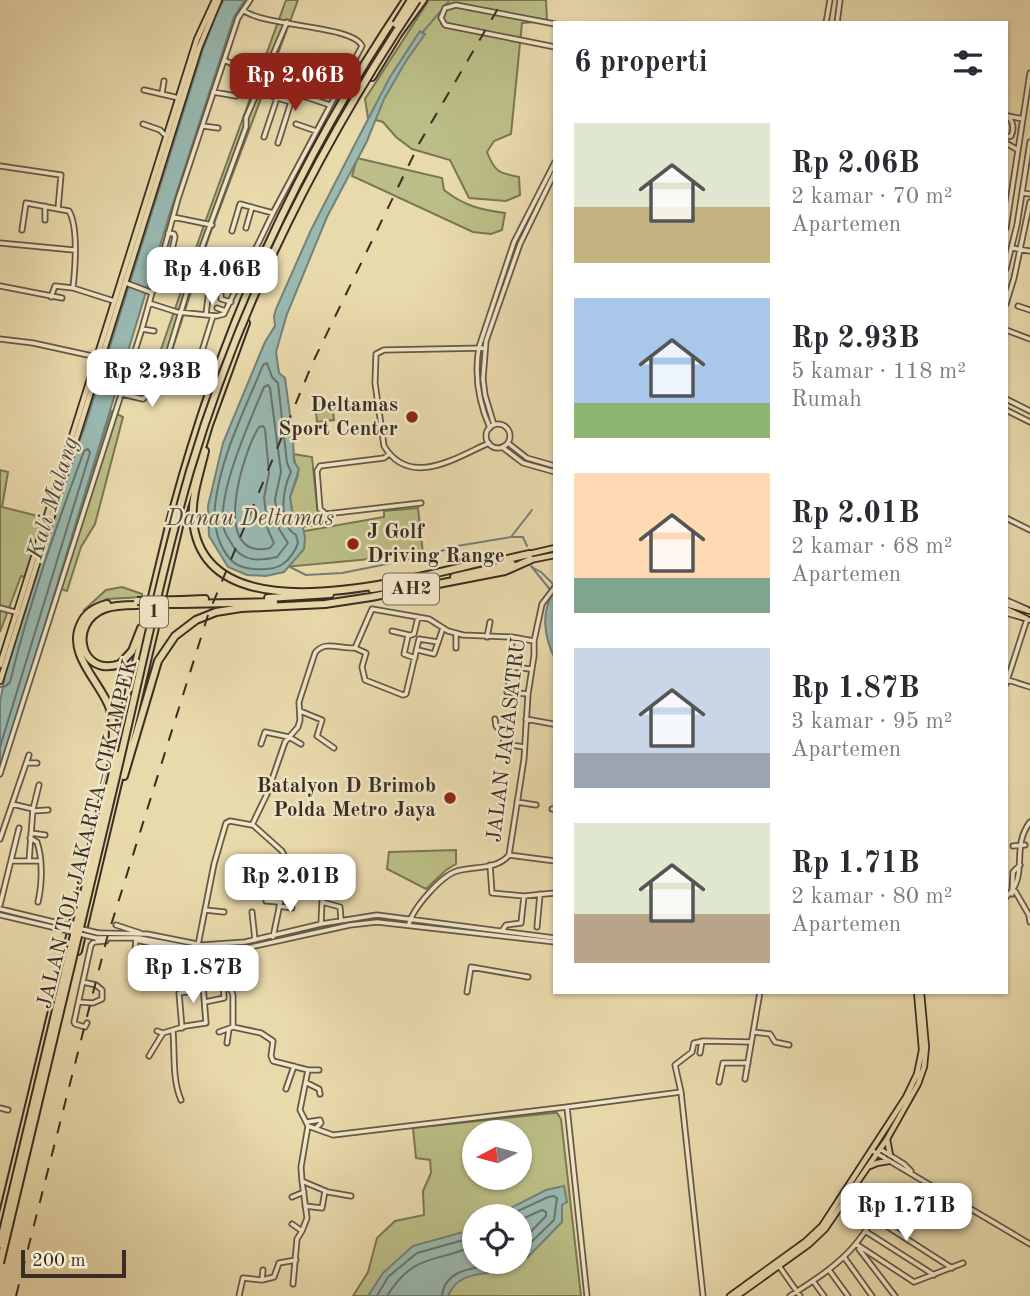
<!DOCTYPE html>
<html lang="id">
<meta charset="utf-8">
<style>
:root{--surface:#fff;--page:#f7f7f7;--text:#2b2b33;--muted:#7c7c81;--accent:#8f2418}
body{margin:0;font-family:"Old Standard TT",serif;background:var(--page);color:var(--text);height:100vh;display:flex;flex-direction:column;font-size:26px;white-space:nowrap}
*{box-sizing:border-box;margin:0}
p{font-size:23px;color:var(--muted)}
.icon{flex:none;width:38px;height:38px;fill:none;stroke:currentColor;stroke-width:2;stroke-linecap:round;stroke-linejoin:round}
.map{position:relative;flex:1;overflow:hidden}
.details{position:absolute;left:553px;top:21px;width:455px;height:973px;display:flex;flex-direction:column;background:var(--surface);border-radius:0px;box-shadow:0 2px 5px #0004}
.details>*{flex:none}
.needle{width:46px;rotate:264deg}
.controls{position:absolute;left:462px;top:1120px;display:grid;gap:14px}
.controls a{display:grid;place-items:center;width:70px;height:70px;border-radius:50%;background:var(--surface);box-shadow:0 2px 5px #0004;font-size:35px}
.scale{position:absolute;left:21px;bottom:18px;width:105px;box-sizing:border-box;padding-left:7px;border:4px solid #392e24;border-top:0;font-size:19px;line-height:24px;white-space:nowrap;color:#392e24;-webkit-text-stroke:5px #f1e7c9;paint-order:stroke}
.price{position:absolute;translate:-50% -60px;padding:0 16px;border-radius:14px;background:#fff;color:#222;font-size:23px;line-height:46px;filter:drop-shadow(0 2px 4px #0008)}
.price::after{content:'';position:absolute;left:50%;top:42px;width:21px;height:16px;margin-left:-10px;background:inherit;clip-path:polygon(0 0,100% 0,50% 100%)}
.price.on{background:var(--accent);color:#fff}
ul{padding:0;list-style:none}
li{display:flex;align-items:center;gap:21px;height:175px;padding:0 21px}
li span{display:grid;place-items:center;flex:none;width:196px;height:140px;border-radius:0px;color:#555}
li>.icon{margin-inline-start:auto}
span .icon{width:84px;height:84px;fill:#fffc;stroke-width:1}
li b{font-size:30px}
h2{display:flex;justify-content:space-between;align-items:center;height:84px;padding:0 21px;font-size:30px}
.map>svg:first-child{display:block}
.green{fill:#bbbe86;stroke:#7a7655;stroke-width:2;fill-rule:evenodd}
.water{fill:#99b9b1;stroke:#738179;stroke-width:2}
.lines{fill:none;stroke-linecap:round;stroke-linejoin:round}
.shore{stroke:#69746a;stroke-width:2}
.stream{stroke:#738179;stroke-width:2}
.minor-casing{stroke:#655946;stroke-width:7}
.major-casing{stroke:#392e24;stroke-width:8}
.highway-casing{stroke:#392e24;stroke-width:10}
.minor{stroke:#f1e7c9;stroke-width:3.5}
.major{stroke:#e9daac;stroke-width:4.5}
.highway{stroke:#e9daac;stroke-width:6}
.rail{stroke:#392e24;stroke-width:2;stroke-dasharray:12 12;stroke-linecap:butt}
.minor-bridge-casing{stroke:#655946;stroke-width:7;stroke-linecap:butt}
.highway-bridge-casing{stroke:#392e24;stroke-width:10;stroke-linecap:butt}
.minor-bridge{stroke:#f1e7c9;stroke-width:3.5}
.highway-bridge{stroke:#e9daac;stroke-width:6}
.poi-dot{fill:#8f2418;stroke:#f1e7c9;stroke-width:2.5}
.labels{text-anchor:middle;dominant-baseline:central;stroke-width:5;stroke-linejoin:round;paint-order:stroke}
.shield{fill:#f1e7c9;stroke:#706656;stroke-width:2}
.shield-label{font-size:19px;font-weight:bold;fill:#392e24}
.poi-label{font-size:21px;font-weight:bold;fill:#392e24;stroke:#f1e7c9;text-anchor:end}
.street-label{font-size:21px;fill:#392e24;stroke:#f1e7c9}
.water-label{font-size:23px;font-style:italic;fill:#4c4a40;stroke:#f1e7c9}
</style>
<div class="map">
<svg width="1030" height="1296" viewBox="0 0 1030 1296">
<rect width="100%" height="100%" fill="#e9daac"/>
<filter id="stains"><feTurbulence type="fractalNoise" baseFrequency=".00286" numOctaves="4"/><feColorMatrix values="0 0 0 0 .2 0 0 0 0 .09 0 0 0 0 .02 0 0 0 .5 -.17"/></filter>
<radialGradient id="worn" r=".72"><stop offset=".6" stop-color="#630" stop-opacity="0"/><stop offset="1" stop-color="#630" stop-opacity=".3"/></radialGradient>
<path class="green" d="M286 0H298L209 237 158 393H150L148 387 204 225Z
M429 0H546L547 21 522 23 511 134 494 141 487 152C495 172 498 173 519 177L520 195 506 201 469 198 450 160 412 149 396 137 383 122 368 118 365 99Z
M357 158 442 178 444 190C463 205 480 210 505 213L502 230 491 234 473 232 352 176Z
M332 402 334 420 317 422 315 404Z
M111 411 123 417 95 524 81 547 67 591 55 587Z
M293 454 312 457 319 525 299 527 294 524 290 497 298 475Z
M0 470 8 472 2 507 50 519 32 579 21 576 0 632Z
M418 508 423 554 285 567 282 535 384 517V511Z
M122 587 142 594V597L107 599 83 611 106 590Z
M456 850V864L446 870 426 889 387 869 389 852Z
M553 1113H557L561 1119 581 1296H353L368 1272 377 1238 395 1221 424 1215 423 1191 431 1173 430 1160 416 1158 413 1128ZM474 1132H520V1178H474ZM474 1216H520V1262H474Z"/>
<path class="water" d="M224 0H245L234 17 169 216 0 773V702L8 660 51 519 85 426 204 46 219 8Z
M420 31 425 34 406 61 384 99 367 141 327 217 287 314 276 352 279 373 285 378 293 437 294 462 299 469 290 497 294 524 295 526 303 527 305 538 304 549 284 572 266 576 247 575 228 567 209 536 208 506 223 443 265 342 275 326 274 316 276 309 311 230 353 148 390 77Z
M555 590V659C544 637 540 611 555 590Z
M564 1186 567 1202 562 1205V1222L528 1257 520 1261V1216H495L546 1190Z
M474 1229V1262H519C514 1265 510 1269 505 1270 483 1275 458 1271 448 1296H368L383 1273 413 1246Z"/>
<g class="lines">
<path class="shore" d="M267 363 272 377 278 383 287 463 291 472C283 488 277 524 296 535L298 543C296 550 289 560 283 564 271 572 242 571 232 561 218 547 213 525 215 506 220 457 245 410 263 365Z
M268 385 270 388 281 472 275 499 279 529 288 543 277 557C260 561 243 562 233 546 231 542 227 537 225 532 213 500 251 419 264 387Z
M263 426 265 429 269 473 264 498 268 530 274 543 270 548C209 562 243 451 259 427Z
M0 687 6 686 10 682C29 604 56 527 84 451L88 449 90 453 0 747
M507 1216 548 1197 554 1196 557 1198 554 1220 520 1253
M520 1220 542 1210 546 1212V1216L520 1243
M377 1296 388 1277 417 1253 474 1237
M387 1296C414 1253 434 1263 474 1246
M442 1296C445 1265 484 1268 507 1262"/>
<path class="stream" d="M422 33 450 0
M513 537H523L527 546
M531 566 552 592
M290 567 306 575 342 573 432 555 451 547 511 537 532 510
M532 567 541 572 553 584"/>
<g class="minor-casing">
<path id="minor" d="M826 23 830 0
M837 23 840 0
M555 24 456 5 445 8 441 18 445 25 555 47
M320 69 346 77
M239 84 277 98
M144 90 179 98
M213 92 236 96 241 68 224 60
M162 93 164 81
M1008 116 1023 119
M143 124 160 130 166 136
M296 124 316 131
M203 126 218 128
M264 137 277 98 291 102 294 93 330 105
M1006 137 1011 136C1015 128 1013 122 1008 116
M278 143 291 102
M1006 143 1018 150
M0 166 61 175 58 209 69 211C79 228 75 269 73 288L114 301
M1022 193 1030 194
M173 217 212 225
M45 220V206
M246 228 252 207
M1006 228 1030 73
M22 230 26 203 58 209
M232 231 240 204 273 213
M0 243 74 250
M1012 248 1030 251
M163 253 171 254 175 237 174 234 168 233
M1006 269 1017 225 1030 142
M155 277 173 281
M224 282 238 285
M126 283 150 292
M0 286 62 298
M221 294V299L231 302
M51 297 55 286 73 288
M149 303 177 312 217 316 224 314 273 213 362 46C353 25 264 27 243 10
M1006 304 1014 278 1030 202
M1018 306 1030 310
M217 308 225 311
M206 314 210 282
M142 329 154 331
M1006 330 1030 339
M0 339 33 343 97 357
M485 348 384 350 376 354 375 383 384 446C410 489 457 457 489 443
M202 351 213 316
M159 384 193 272 246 127V118L287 22
M122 394 143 399 157 384H179
M1006 399 1030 411
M1006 410 1030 422
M486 436a12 12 0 1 1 24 0a12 12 0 1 1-24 0Z
M494 425 485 395 483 379 486 341 520 244 555 172
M490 428C478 401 474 376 479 347L514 242 555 162
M508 443 527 458 555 466
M502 447 523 463 555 472
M389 454 384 458 320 466 317 471 320 509 326 514 421 503
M1006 518 1030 530
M1006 600 1027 609
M0 608 19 613
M1006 613 1030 620
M392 631 409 635
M456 633V648
M487 637 490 622
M512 637 511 667 531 669
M355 648 366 653 362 667 365 680 403 695 406 694 419 639 438 642
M418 650 434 654 443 628
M415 658 404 654 408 636 414 634 418 617
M1008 680 1030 687
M509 683 507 692 528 694
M1006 684 1027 619
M300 711 322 720 317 736 334 748
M495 719 496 726 503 733 504 744 524 747
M526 719 553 724
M261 744 265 732 289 737 301 744
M27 763H37
M0 774 142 329 178 199 238 18 250 0
M517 802 536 805
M12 804 33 809
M552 809H555
M33 811 48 810
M253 825 282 851 288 863 305 869 306 877
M31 833 45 835
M30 838 37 842C43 859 42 885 38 902
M0 839 29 755
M1013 846 1025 845
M509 855 555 861
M12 861H39
M29 861 33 809 39 785
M490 865 492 893 524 896 555 893
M253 879 271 881 288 888
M1015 891 1029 915 1030 922
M1012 894 1013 872 1020 865
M1006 897C1030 876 1010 848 1030 822
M266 901 280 902
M322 902 340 907 341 920
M0 905 19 828
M279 906 292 908
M0 909 58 923
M205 910 224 912
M252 912 255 940
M0 915 56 928
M321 924 322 902 327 885
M409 924C413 908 441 876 457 871 474 866 497 870 509 855L524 759 528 694 534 656V641L542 604 555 587
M116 925 140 933
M537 927 540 894
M502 931 506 925 521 923 524 896
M98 933 147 934 202 945 245 942 321 924 377 915 555 938
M273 937 282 894 288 888 291 865
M96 938H139L202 950 246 948 350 925 377 922 555 942
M198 945 214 864 226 823 230 821 252 825 267 794 285 742 298 727 300 720 299 702 315 653C324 640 341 649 355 648L372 609 429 619 448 631 463 635 512 637 534 641
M234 949V967L229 985 233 995V1027L261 1033 273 1041 271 1056 273 1061 308 1070 300 1110 308 1126 333 1135 567 1107
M134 961 136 940 185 951 193 950
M215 972 216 950
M467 992 471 967 528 977
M79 1002 93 1003 102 999V990L96 985 83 982
M205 1002 224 998 223 976
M87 1023 85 1027 75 1024 74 1022 91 945 94 942 106 941
M182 1028 179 993 203 990
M157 1031 163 1033
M173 1032C175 1054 172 1079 181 1100
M219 1032 233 1027
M753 1032 770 1034 775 1042 789 1045
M227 1043 229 1029
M700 1053 702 1041
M149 1056 163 1033 186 1026 206 1023 202 972H215L230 977
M308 1070H319
M745 1079 760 992
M719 1082 723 1063H748
M307 1083 319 1089 320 1094
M286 1089 294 1066
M681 1092 675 1065 692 1052 694 1043 704 1041 751 1042
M0 1108 8 1110
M307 1122 320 1120 321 1123 316 1128
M308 1126 301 1167 302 1181 328 1192 351 1196
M880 1149 904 1164 911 1171
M871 1150 1030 1244
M292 1197 304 1192
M884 1204 893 1211
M305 1206 322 1208 325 1191
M874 1218 952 1268
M292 1224 302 1231 307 1218 302 1181
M865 1231 934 1275
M856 1244 914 1282 963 1263
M859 1249 895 1296
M844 1257 872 1296
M779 1266 800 1296
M263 1270 262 1280 274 1277 279 1263 296 1260
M829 1270 848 1296
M813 1281 824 1296
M293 1284 297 1239 302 1231
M239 1296 243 1278 262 1280
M587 1296 567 1107 681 1092 703 1296
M790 1296C813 1281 836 1267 854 1246 867 1231 877 1213 889 1197"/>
</g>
<g class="major-casing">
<path id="major" d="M555 548 529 554 530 560 555 555
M1006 604 1030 611
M1006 609 1027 619
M0 665 197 39 215 0
M0 681 199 48 219 0
M887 1139 890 1155
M870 1166 877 1163 889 1161
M730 1296 806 1241 822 1226 906 1097 917 1074 922 1050 917 992
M737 1296 808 1245 825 1229 887 1139 918 1084 924 1067 926 1047 921 992"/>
</g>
<g class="highway-casing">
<path id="highway" d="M372 77 399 33 423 0
M205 451C200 473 191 497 193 520 204 642 420 576 491 560L502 561
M499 561 529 554
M454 577 512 564
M372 589 424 580
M268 598 330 594
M182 600 205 599
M107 604C95 607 86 612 81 623 65 654 101 682 110 709 114 722 113 735 112 748
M182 604 274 602
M137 605C126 605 114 605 104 609 68 623 80 678 120 664L132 651 141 628
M124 776 158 661 175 636 196 620 216 612 241 608 325 604 371 597 505 571 530 560
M78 951 182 514 209 425 246 323
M0 1226 171 518C221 330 297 161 406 0"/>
</g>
<use href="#minor" class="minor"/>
<use href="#major" class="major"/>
<use href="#highway" class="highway"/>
<path class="rail" d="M16 1296 107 938 208 615 313 362 420 142 503 0"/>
<g class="minor-bridge-casing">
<path id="minor-bridge" d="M58 923 98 933
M56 928 96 938"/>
</g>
<g class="highway-bridge-casing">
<path id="highway-bridge" d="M396 24 411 0
M137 601 182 600
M166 604H182
M0 1244 117 755
M0 1263C38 1104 77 945 114 785 139 681 160 575 190 471 240 303 319 146 417 0"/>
</g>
<use href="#minor-bridge" class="minor-bridge"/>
<use href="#highway-bridge" class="highway-bridge"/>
</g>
<g class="poi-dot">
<circle cx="412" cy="417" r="7"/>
<circle cx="353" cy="544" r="7"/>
<circle cx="450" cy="798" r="7"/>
</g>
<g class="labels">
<g class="shield">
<rect x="383" y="573.5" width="56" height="31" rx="5"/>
<rect x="140" y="596.5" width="28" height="31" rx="5"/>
</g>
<g class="shield-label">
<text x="411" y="589">AH2</text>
<text x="154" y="612">1</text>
</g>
<g class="poi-label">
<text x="398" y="405">Deltamas<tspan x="398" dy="24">Sport Center</tspan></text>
<text x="367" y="532" text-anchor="start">J Golf<tspan x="367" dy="24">Driving Range</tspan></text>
<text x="436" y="786">Batalyon D Brimob<tspan x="436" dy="24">Polda Metro Jaya</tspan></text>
</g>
<g class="street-label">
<text transform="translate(507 740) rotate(-83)">JALAN JAGASATRU</text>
<text transform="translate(88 834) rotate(-76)">JALAN TOL JAKARTA–CIKAMPEK</text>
</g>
<g class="water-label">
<text transform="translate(53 498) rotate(-73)">Kali Malang</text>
<text x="250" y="518">Danau Deltamas</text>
</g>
</g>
<rect width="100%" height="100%" filter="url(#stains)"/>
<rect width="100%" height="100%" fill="url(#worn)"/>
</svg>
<div class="controls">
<a><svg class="needle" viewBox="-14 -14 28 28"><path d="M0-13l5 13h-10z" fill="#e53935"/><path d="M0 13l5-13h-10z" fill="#7c7c81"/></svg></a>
<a><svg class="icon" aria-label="locate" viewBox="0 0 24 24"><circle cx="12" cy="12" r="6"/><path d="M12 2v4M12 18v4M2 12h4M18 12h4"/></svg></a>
</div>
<div class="scale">200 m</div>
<b class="price on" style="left:295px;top:113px">Rp 2.06B</b>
<b class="price" style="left:212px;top:307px">Rp 4.06B</b>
<b class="price" style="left:152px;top:409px">Rp 2.93B</b>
<b class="price" style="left:290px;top:914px">Rp 2.01B</b>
<b class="price" style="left:193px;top:1005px">Rp 1.87B</b>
<b class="price" style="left:906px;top:1243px">Rp 1.71B</b>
<section class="details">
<h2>6 properti<svg class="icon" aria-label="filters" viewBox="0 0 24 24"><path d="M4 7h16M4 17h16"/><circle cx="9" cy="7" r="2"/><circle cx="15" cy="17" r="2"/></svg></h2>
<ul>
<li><span style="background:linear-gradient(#dfe7d0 60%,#c2b280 0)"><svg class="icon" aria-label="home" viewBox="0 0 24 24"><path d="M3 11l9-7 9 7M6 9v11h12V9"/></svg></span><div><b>Rp 2.06B</b><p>2 kamar · 70 m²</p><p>Apartemen</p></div></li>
<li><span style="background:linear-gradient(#a9c7e8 75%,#8fb573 0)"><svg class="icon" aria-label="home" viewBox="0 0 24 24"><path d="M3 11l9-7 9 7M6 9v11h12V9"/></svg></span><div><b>Rp 2.93B</b><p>5 kamar · 118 m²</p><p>Rumah</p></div></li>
<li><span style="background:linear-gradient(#ffd9b3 75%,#7fa58c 0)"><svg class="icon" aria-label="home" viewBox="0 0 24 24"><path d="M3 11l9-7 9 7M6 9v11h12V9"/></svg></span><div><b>Rp 2.01B</b><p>2 kamar · 68 m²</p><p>Apartemen</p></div></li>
<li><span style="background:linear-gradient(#c9d6e8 75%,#9aa5b1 0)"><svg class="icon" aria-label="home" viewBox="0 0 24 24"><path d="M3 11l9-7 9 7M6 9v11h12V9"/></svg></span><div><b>Rp 1.87B</b><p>3 kamar · 95 m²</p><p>Apartemen</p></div></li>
<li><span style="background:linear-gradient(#dfe7d0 65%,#b9a48a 0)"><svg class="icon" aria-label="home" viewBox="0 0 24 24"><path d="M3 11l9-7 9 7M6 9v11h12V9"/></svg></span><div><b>Rp 1.71B</b><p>2 kamar · 80 m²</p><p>Apartemen</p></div></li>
</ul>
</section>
</div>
